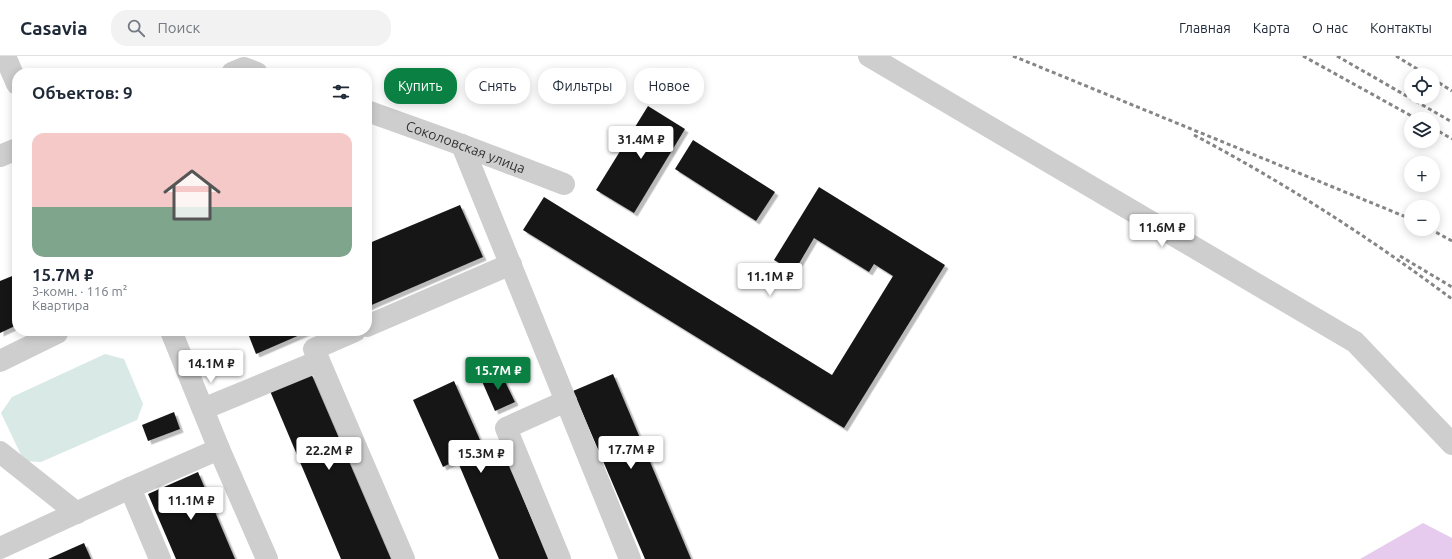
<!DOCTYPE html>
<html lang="ru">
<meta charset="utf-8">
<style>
:root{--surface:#fff;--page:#f2f2f3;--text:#1f2937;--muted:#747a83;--line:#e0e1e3;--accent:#0b8043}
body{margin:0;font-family:Ubuntu,sans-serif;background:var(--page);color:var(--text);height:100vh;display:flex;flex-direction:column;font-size:15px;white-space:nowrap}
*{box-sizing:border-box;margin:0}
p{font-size:13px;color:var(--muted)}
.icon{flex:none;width:22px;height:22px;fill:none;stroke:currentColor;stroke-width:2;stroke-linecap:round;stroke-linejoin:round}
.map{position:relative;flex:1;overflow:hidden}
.details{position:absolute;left:12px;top:12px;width:360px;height:268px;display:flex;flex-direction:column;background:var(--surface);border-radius:16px;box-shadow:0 2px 10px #0003}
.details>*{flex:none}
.top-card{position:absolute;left:384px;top:12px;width:380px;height:36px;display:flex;gap:8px}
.tools{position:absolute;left:1404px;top:12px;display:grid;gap:8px}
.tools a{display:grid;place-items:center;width:36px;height:36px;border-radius:50%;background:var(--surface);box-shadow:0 2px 10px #0003;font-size:20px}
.price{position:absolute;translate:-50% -34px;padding:0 9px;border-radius:4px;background:#fff;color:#222;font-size:13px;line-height:26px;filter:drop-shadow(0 1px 2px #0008)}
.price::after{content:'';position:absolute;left:50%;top:24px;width:12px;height:9px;margin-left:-6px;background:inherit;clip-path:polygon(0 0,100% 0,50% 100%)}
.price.selected{background:var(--accent);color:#fff}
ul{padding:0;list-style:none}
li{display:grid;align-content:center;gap:8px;height:212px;padding:0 20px}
li span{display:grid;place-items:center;height:124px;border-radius:12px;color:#555}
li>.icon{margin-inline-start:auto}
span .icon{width:72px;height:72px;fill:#fffc;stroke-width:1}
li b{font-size:17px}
h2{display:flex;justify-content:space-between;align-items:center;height:48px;padding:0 20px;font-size:17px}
.pill{padding:0 14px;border-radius:16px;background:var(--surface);box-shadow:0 2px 10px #0003;font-size:14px;line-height:36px}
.pill.selected{background:var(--accent);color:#fff}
header{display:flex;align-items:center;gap:24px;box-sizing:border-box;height:56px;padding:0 20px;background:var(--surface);border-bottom:1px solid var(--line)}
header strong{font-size:19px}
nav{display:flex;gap:22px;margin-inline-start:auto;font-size:14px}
.search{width:280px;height:36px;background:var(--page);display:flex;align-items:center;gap:10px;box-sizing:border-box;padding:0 14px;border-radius:16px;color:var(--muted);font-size:15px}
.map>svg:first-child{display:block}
.green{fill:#d8e9e6}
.water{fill:#e6cbee}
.building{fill:#181818;filter:url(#shadow)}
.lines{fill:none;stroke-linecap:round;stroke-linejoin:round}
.minor{stroke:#cecece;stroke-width:22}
.rail{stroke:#868686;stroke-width:3;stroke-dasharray:4 3;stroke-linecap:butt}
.labels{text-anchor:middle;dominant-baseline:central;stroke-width:4;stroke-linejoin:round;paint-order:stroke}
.street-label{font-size:14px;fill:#313131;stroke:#fff}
</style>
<header>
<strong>Casavia</strong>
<div class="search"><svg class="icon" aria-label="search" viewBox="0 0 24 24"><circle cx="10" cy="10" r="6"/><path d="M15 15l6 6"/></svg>Поиск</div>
<nav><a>Главная</a><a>Карта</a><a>О нас</a><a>Контакты</a></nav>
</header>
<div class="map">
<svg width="1452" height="503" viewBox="0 0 1452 503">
<defs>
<filter id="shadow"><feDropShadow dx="3.5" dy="3.5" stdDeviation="0" flood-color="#0004"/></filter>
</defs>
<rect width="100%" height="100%" fill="#fff"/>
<path class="green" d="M105 298 124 303 143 348 137 364 41 406 24 405 1 357 12 341Z"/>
<path class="water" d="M1423 467 1452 482V503H1360Z"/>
<path class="building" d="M648 50 685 73 634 157 596 134Z
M693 84 775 136 756 165 675 113Z
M819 131 945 209 844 372 523 174 544 141 832 319 893 220 874 208 869 216 814 182 794 216 774 204Z
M460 149 483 201 367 251V188Z
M17 218V269L0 277V225Z
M247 275H309L256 298Z
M500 315 515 346 495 355 481 323Z
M311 317 391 503H341L270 335Z
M613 318 691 503H645L573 335Z
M454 325 484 393 499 387 549 503H499L457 404 443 411 413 344Z
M174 356 180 373 148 385 142 369Z
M198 416 235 503H176L148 438Z
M84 487 91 503H48Z"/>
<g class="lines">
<g class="minor">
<path d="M5 0 17 28"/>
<path d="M869 0 1355 286 1452 388"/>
<path d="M232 17 244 12 257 17"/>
<path id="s1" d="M367 55 462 89 564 128"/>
<path d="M462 89 630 503"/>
<path d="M0 100 17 93"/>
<path d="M367 270 511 208"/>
<path d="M171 275 219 393 267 503"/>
<path d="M355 275 314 293 404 503"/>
<path d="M0 305 57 277"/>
<path d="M203 353 319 305"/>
<path d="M0 396 77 457"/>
<path d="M0 492 130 432"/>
<path d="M160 503 130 432 219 393"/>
<path d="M560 503 506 372 566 345"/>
</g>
<path class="rail" d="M1013 0 1411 163
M1303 0 1417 63
M1337 0 1452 66
M1396 0 1427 19
M1433 23 1452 35
M1433 72 1452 83
M1194 79C1285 127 1370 182 1452 243
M1430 173 1452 185
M1400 200 1452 231"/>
</g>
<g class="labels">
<g class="street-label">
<text stroke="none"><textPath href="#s1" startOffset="105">Соколовская улица</textPath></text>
</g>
</g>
</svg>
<div class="tools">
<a><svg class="icon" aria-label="locate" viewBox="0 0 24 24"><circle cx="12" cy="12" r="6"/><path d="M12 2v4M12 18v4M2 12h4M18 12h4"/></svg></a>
<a><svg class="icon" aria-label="layers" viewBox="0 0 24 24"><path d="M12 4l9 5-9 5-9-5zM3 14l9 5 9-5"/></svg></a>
<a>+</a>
<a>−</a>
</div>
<b class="price" style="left:641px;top:104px">31.4M ₽</b>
<b class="price" style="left:1162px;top:192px">11.6M ₽</b>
<b class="price" style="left:770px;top:241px">11.1M ₽</b>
<b class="price" style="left:211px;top:328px">14.1M ₽</b>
<b class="price selected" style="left:498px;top:335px">15.7M ₽</b>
<b class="price" style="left:631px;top:414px">17.7M ₽</b>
<b class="price" style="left:329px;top:415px">22.2M ₽</b>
<b class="price" style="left:481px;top:418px">15.3M ₽</b>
<b class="price" style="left:191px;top:465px">11.1M ₽</b>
<div class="top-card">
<a class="pill selected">Купить</a>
<a class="pill">Снять</a>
<a class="pill">Фильтры</a>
<a class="pill">Новое</a>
</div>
<section class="details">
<h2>Объектов: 9<svg class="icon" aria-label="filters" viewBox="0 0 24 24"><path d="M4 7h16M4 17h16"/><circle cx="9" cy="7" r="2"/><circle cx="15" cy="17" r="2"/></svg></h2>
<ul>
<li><span style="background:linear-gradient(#f6c9c9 60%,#7fa58c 0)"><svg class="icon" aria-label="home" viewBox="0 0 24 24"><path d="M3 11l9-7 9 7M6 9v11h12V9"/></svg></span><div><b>15.7M ₽</b><p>3-комн. · 116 m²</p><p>Квартира</p></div></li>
</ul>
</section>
</div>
